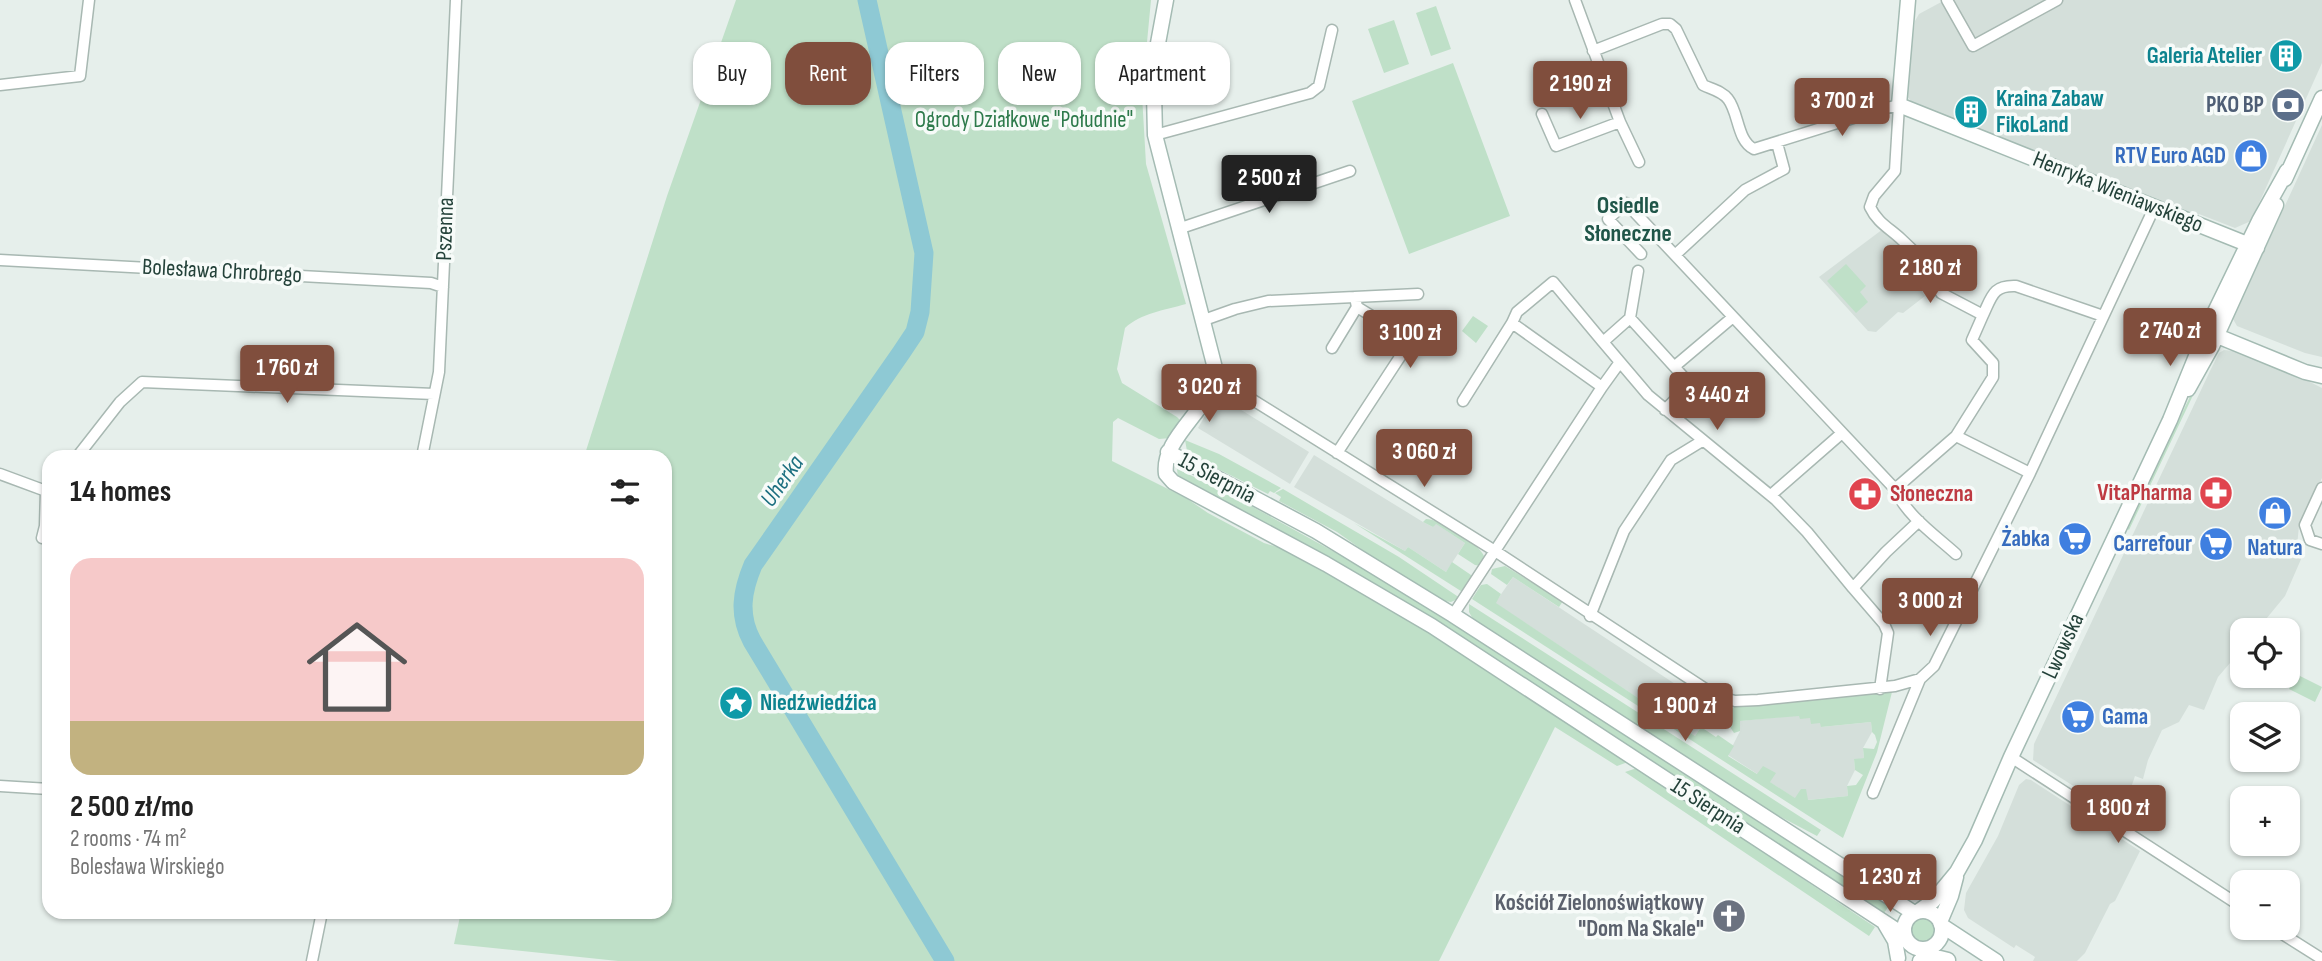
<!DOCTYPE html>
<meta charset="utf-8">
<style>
:root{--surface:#fff;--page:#f2f2f2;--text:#222;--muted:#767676;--line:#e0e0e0;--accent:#804e3d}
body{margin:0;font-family:"Sofia Sans Condensed",sans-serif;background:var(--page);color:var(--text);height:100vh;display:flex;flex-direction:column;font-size:26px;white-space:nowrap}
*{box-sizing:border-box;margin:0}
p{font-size:23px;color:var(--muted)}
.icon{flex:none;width:38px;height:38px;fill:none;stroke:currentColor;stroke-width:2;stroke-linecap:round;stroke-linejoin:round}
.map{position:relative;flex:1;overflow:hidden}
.details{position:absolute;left:42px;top:450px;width:630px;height:469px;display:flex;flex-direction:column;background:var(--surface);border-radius:21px;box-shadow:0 2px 5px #0004}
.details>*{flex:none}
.hud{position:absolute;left:693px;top:42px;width:665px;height:63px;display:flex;gap:14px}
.buttons{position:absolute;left:2230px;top:618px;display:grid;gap:14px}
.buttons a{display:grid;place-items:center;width:70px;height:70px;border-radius:14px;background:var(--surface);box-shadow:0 2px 5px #0004;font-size:35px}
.price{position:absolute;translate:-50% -60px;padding:0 16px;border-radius:7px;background:var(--accent);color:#fff;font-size:23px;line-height:46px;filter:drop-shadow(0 2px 4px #0008)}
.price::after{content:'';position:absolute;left:50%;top:42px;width:21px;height:16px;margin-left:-10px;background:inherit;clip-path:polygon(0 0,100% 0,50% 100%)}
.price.on{background:#222;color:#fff}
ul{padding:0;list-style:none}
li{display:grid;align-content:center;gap:14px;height:371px;padding:0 28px}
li+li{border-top:2px solid var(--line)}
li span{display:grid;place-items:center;height:217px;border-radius:21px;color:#555}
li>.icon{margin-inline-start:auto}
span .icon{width:126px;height:126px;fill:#fffc;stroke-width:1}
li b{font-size:30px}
h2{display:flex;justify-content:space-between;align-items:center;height:84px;padding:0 28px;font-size:30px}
.pill{padding:0 24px;border-radius:21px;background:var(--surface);box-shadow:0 2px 5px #0004;font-size:24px;line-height:63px}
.pill.on{background:var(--accent);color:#fff}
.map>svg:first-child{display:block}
.built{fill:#d4dfda}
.green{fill:#bfe0c8;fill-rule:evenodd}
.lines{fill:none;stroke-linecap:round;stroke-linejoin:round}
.river{stroke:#8ec9d4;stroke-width:19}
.street-casing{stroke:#a8b8b2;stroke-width:13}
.secondary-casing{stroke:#a4bbb3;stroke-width:17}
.street{stroke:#fff;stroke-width:10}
.secondary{stroke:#fff;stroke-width:14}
.labels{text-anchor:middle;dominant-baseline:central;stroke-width:7;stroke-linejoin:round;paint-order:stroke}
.culture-label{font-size:23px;font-weight:bold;fill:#0d838f;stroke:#f7fbf9;text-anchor:start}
.service-label{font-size:23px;font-weight:bold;fill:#4e5e75;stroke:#f7fbf9;text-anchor:end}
.park-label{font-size:23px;fill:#2d7a4b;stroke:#f7fbf9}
.shop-label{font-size:23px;font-weight:bold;fill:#366cbe;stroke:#f7fbf9;text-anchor:end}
.street-label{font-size:23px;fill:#24423a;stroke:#f7fbf9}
.health-label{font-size:23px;font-weight:bold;fill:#be3a42;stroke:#f7fbf9;text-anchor:end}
.worship-label{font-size:23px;font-weight:bold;fill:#5b616d;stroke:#f7fbf9;text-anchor:end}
.neighbourhood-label{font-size:24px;font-weight:bold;fill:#1f5548;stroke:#f7fbf9}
.water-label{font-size:24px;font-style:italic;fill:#1c6f80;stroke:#f7fbf9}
</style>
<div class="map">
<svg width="2322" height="961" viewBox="0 0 2322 961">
<rect width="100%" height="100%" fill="#e6efeb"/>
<path class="built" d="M1945 0H2322V63L2251 221 2235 228 2199 214 2197 217 1915 106 1906 95 1915 21 1919 14Z
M2322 125V357L2305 353 2237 326 2233 319Z
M1883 229 1929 276 1920 288 1925 296 1903 313 1898 312 1876 332 1868 331 1819 277Z
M2224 350 2233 351 2292 373 2322 388V478L2299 526 2297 546 2305 550 2285 596 2257 630H2242V649L2218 677 2204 710 2189 705 2179 722 2162 730 2148 760 2143 779 2135 776 2123 811 2117 814 2033 760 2034 744 2210 371 2219 353Z
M1217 395 1309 452 1290 484 1198 428Z
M1314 455 1423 522 1433 527 1435 523 1465 543 1446 572 1408 547 1405 551 1294 487Z
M1513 577 1713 709 1695 736 1495 603Z
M1800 715 1810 718 1821 723V727L1871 722 1872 732 1863 748 1864 758 1854 760 1855 770 1847 786 1848 796 1807 800 1796 799 1728 755 1740 731V721Z
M2026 779 2031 780 2140 851 2115 901 2110 904 2085 953 2077 961H2033L2035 957 2016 945 2014 948 1968 918 1964 910 1966 893 1998 836 2019 785Z"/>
<path class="green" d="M736 0H1151L1142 95 1146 164 1186 304C1165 310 1141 313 1125 328L1117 369 1122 383 1177 417 1182 422 1171 438 1159 439 1118 418 1113 422 1112 461 1186 498 1208 513 1264 543 1290 551 1429 631 1628 762 1617 766 1555 727 1439 961H618L454 944 461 912H665V457H584L667 196ZM916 327 901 353 813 477Z
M1436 6 1451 49 1431 56 1416 13Z
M1394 20 1409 64 1384 73 1368 29Z
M1453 63 1510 216 1409 254 1352 101Z
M1846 264 1866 286 1860 292 1868 302 1856 313 1827 281Z
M1473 316 1488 326 1476 343 1462 331Z
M2203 370H2205L2129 530 2126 528Z
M1185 440 1219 454 1281 488 1274 493 1270 491 1268 494 1194 457 1187 451Z
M1177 469 1222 490 1409 593 1891 903 1884 913 1801 858 1764 837 1178 478Z
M1283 489 1399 557 1460 598 1451 602 1444 601 1378 561 1337 532 1279 501 1281 497 1275 493Z
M1426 519C1440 519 1479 543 1484 556L1481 566 1475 565 1458 554 1465 543 1436 524 1433 527 1423 522Z
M1354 523 1405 551 1408 547 1446 572 1452 562 1471 575 1472 579 1464 593Z
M1505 566 1563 601 1559 607 1513 577 1507 585 1491 574 1492 569Z
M1487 584 1501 594 1496 603 1695 736 1701 727 1716 737 1718 735 1734 746 1728 756 1757 774 1763 766 1776 773 1770 782 1795 798 1801 789H1806L1808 800 1848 796 1847 786 1856 785 1863 775 1855 770 1854 759 1864 758 1863 748 1874 749 1877 742 1875 735 1872 732 1871 722 1821 727 1820 723 1811 724 1810 718 1800 719 1799 716 1740 721V731L1734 733 1728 724 1730 710 1737 705 1756 706 1892 692 1877 752 1843 838 1472 599 1481 585Z
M1469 604 1821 830 1817 836 1762 807 1474 621 1469 612Z
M2296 674 2322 687 2315 702 2289 689Z
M1637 768 1875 927 1869 936 1625 772Z
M1910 930a13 13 0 1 1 26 0a13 13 0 1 1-26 0Z"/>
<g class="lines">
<path class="river" d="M867 0 924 253 920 312 915 332 901 353 753 565C742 591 738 615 752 641L945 961"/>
<g class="street-casing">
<path id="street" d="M1575 0 1620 122 1639 162
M1947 0 1973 46 2057 0
M1593 51 1662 24H1670L1676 29 1703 85C1711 89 1722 91 1728 99 1739 113 1737 141 1754 149L1882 109 1899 105 1895 171 1874 196 1870 207C1877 222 1889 228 1901 239 1918 254 1933 273 1941 293L1983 315 1972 340 1993 363V377L1956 436 1895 489
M0 85 80 76 89 0
M1542 114 1556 146 1620 122
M1155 135 1310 93 1319 86 1332 30
M1178 229 1350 171
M1641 254 1608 219 1626 203 1895 489C1906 515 1935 535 1956 554
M1675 255 1745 190 1784 169 1777 143
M0 260 431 283 443 287
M1638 271 1630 318 1603 342 1648 395 1776 500 1807 532 1853 588
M1983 315C1992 296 1993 285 2016 286L2103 316
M1630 318 1690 384 1665 410
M1204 320 1235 309 1268 301 1418 294
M1512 323 1517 312 1553 282 1603 342
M1332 348 1357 307
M1675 366 1733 317
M1215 379 1232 387 1495 551 1716 696 1735 701 1758 700 1895 686 1920 679 1934 666 2030 473 2155 206
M1602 387 1620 362
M1956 436 2030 473
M1337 453 1411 340 1357 307 1355 297
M77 457 120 402 142 382 434 394
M422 457 439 372 456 0
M0 474 46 491
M2322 488 2305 525 2310 540 2322 544
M1771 495 1842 433
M42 538 45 526 46 491 49 488
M1453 615 1602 387 1512 323 1463 401
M1590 616 1624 531 1671 460 1702 441
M1880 689 1888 633 1884 624 1853 588 1886 552 1919 521
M2011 757 2242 907
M0 786 49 789
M1873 793 1920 679
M2273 928 2322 959
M312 961 322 912"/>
</g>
<g class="secondary-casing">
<path id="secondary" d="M1166 0 1156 54 1154 93 1155 135 1216 372C1212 409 1161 437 1166 474L1173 482 1326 564 1432 626 1904 935
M1908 0 1899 105 2257 248
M2285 179 2322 98
M2210 333 2305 372 2322 376
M2188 389 2212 346 2276 205
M1168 452 1316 531 1453 615 1914 913
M1904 930a19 19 0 1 1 38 0a19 19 0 1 1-38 0Z
M1919 911 1933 901 1957 872 1975 840 2011 757 2170 420 2210 322 2259 221 2287 171
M1940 922 1951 896 1956 877
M1885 924 1895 941 1898 958
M1941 925 1996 961
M1920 961 1940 958 1948 960"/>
</g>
<use href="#street" class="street"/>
<use href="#secondary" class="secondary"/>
</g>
<defs>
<g id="building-disc" transform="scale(1.75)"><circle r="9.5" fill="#0f9aa8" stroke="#f7fbf9"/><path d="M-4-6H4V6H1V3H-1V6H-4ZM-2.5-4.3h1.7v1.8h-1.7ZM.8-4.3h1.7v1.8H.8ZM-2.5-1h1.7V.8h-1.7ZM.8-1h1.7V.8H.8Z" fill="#fff"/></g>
<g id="bank-disc" transform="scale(1.75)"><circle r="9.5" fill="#5c6f8a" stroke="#f7fbf9"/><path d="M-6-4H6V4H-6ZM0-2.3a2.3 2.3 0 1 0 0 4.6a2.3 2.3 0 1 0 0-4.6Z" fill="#fff"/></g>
<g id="shop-disc" transform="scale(1.75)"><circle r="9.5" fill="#3f7fe0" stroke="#f7fbf9"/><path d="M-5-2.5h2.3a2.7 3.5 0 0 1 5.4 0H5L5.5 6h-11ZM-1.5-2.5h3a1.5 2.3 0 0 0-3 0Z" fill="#fff"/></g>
<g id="pharmacy-disc" transform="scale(1.75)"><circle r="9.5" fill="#e0444e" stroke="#f7fbf9"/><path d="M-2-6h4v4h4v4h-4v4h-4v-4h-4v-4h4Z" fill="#fff"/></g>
<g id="supermarket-disc" transform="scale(1.75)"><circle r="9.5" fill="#3f7fe0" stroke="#f7fbf9"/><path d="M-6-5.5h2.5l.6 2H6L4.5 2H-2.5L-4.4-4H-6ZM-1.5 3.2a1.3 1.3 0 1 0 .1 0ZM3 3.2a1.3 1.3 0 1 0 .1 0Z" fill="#fff"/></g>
<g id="sight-disc" transform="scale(1.75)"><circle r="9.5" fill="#0f9aa8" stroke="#f7fbf9"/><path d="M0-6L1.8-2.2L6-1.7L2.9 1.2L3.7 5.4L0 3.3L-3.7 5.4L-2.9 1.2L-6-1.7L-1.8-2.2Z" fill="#fff"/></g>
<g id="church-disc" transform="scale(1.75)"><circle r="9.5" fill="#6b7280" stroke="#f7fbf9"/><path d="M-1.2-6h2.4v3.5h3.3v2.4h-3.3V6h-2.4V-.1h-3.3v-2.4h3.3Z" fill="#fff"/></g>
</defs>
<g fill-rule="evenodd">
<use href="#building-disc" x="2286" y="56"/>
<use href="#bank-disc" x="2288" y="105"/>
<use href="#building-disc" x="1971" y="112"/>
<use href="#shop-disc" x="2251" y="156"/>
<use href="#pharmacy-disc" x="2216" y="493"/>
<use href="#pharmacy-disc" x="1865" y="494"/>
<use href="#shop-disc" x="2275" y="513"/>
<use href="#supermarket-disc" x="2075" y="539"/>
<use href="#supermarket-disc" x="2216" y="544"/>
<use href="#sight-disc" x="736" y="703"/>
<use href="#supermarket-disc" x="2078" y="717"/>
<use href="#church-disc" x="1729" y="916"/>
</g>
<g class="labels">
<g class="culture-label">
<text x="2262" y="56" text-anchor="end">Galeria Atelier</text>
<text x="1996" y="99">Kraina Zabaw<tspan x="1996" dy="26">FikoLand</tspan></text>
<text x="760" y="703">Niedźwiedźica</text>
</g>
<g class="service-label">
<text x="2264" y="105">PKO BP</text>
</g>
<g class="park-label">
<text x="1024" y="120">Ogrody Działkowe "Południe"</text>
</g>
<g class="shop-label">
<text x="2226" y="156">RTV Euro AGD</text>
<text x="2050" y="539">Żabka</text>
<text x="2192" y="544">Carrefour</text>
<text x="2275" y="548" text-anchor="middle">Natura</text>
<text x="2102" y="717" text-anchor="start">Gama</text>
</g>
<g class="street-label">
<text transform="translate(2118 192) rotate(22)">Henryka Wieniawskiego</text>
<text transform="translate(445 229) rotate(-88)">Pszenna</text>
<text transform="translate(222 271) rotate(3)">Bolesława Chrobrego</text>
<text transform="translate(1217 478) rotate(28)">15 Sierpnia</text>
<text transform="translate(2063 646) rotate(-65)">Lwowska</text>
<text transform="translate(1708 806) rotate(33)">15 Sierpnia</text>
</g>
<g class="health-label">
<text x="2192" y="493">VitaPharma</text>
<text x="1890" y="494" text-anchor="start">Słoneczna</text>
</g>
<g class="worship-label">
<text x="1704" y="903">Kościół Zielonoświątkowy<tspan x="1704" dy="26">"Dom Na Skale"</tspan></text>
</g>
<g class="neighbourhood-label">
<text x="1628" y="205">Osiedle<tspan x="1628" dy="28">Słoneczne</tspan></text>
</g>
<g class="water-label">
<text transform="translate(782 481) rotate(-55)">Uherka</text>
</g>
</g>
</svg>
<div class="buttons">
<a><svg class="icon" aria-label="locate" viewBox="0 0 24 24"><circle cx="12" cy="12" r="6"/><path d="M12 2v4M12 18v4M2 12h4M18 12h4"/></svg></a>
<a><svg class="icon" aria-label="layers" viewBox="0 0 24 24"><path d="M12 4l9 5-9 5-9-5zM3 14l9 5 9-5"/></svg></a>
<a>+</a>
<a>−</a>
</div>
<b class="price" style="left:1580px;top:121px">2 190 zł</b>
<b class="price" style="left:1842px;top:138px">3 700 zł</b>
<b class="price on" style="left:1269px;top:215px">2 500 zł</b>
<b class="price" style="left:1930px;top:305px">2 180 zł</b>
<b class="price" style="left:2170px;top:368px">2 740 zł</b>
<b class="price" style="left:1410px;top:370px">3 100 zł</b>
<b class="price" style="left:287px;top:405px">1 760 zł</b>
<b class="price" style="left:1209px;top:424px">3 020 zł</b>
<b class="price" style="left:1717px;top:432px">3 440 zł</b>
<b class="price" style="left:1424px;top:489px">3 060 zł</b>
<b class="price" style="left:1930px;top:638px">3 000 zł</b>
<b class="price" style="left:1685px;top:743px">1 900 zł</b>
<b class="price" style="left:2118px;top:845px">1 800 zł</b>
<b class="price" style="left:1890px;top:914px">1 230 zł</b>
<div class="hud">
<a class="pill">Buy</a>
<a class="pill on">Rent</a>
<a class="pill">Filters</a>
<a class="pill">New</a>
<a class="pill">Apartment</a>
</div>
<section class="details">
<h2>14 homes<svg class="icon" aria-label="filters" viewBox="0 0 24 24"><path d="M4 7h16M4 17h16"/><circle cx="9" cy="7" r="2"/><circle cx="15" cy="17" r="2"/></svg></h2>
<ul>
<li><span style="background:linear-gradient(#f6c9c9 75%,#c2b280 0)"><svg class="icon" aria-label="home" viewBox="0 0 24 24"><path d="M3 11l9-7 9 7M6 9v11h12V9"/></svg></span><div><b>2 500 zł/mo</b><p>2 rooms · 74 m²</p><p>Bolesława Wirskiego</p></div></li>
</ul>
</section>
</div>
